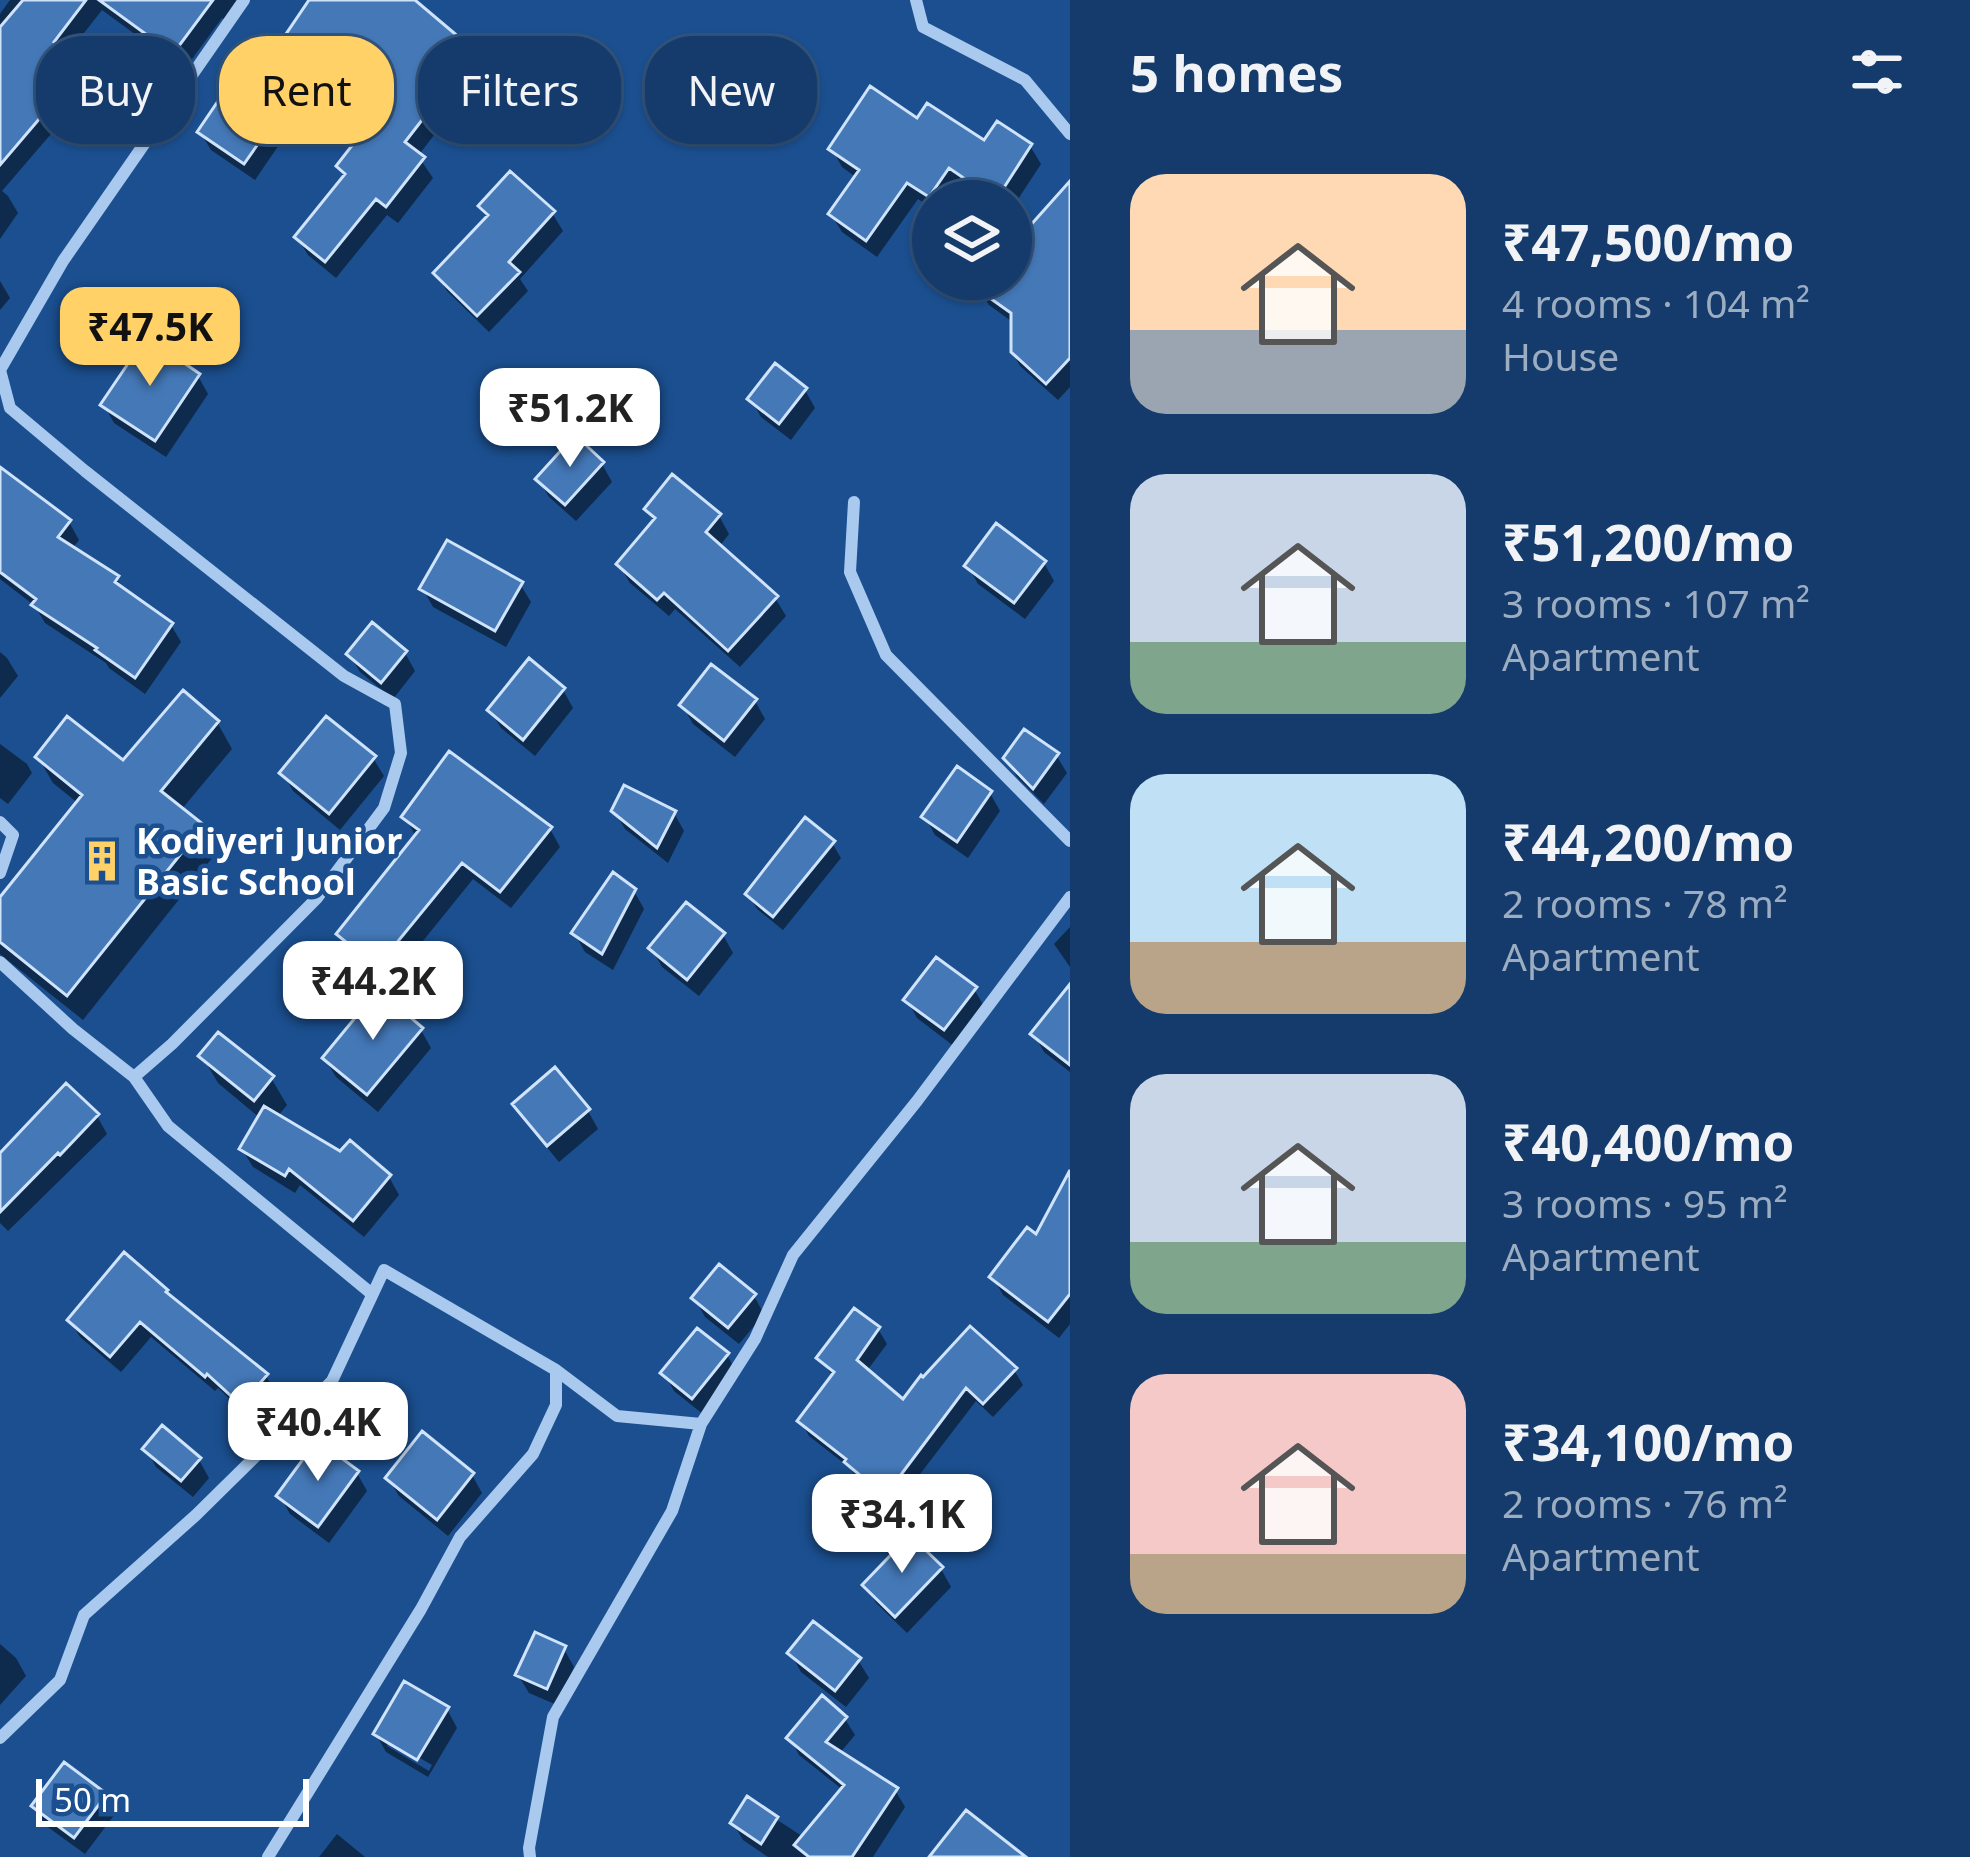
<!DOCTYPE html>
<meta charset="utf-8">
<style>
:root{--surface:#143b6b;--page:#1d4271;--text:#f1f3f6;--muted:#9dadc1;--line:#33557e;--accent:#ffd166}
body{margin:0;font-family:"Noto Sans",sans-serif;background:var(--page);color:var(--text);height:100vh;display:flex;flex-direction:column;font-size:45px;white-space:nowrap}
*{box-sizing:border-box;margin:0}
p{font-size:39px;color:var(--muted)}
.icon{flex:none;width:66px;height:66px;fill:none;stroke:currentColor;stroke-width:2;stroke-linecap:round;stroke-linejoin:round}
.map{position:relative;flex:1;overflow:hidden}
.drawer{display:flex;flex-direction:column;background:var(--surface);width:900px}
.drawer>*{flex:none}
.top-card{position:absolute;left:36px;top:36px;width:852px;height:108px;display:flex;gap:24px}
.controls{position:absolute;left:912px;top:180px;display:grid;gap:24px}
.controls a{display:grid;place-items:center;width:120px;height:120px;border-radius:50%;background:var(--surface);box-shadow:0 3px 9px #0004,0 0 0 3px var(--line);font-size:60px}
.scale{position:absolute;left:36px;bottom:30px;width:273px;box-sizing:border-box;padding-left:12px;border:6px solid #fff;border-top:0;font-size:33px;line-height:42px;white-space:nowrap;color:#fff;-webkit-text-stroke:9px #1b4f8f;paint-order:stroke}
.price{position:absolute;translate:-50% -102px;padding:0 27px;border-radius:24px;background:#fff;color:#222;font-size:39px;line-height:78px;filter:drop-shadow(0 3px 6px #0008)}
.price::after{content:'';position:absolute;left:50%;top:72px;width:36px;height:27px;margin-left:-18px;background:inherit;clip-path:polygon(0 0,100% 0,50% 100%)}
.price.current{background:var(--accent);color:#111}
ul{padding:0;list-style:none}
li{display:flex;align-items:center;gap:36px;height:300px;padding:0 60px}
li span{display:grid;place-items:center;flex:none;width:336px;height:240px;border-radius:36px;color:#555}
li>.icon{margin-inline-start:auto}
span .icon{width:144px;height:144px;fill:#fffc;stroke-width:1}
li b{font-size:51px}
h2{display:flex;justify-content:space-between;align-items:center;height:144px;padding:0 60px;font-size:51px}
.pill{padding:0 42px;border-radius:48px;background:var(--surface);box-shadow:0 3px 9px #0004,0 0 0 3px var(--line);font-size:42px;line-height:108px}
.pill.current{background:var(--accent);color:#111}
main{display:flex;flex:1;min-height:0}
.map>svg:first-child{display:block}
.shadow{fill:#0007;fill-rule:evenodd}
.building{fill:#4478b7;stroke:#cfe3fa;stroke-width:3}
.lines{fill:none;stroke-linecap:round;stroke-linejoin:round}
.minor{stroke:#a9c9ee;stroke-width:12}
.labels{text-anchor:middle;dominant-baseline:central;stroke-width:9;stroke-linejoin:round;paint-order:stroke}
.poi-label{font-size:36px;font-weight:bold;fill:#fff;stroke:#1b4f8f;text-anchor:start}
</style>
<main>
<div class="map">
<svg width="1070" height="1857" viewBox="0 0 1070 1857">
<rect width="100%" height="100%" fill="#1b4f8f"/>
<path class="shadow" d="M10 0H242L227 22 222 18 184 70 102 10 66 56 106 90 116 108 88 141 63 120 2 191 8 196 18 213 0 239V14Z
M314 0H411L484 62 494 80 474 104 464 96 418 156 433 178 398 223 387 215 336 278 308 255 297 237 346 178 339 166 381 114 344 86 317 125 300 114 255 180 211 150 200 132 245 100Z
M918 122 985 145 1030 146 1041 164 1011 210V201H933V209L918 199 877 257 842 232 831 214 857 178 842 167 832 149Z
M1070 186V387L1058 400 1020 366 1010 348 1025 331 989 305 978 287 986 279H1011V251Z
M482 207 552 213 563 231 520 279 528 291 489 332 447 291 436 273 489 219Z
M0 281 10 298 0 310Z
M198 376 208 394 166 457 114 423 104 405Z
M805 390 815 408 791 440 761 417 751 399Z
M602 464 612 482 576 521 549 497 538 479Z
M0 466 17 478 22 487 69 522 79 540 72 549 117 578 126 594 171 625 181 642 145 694 109 668 106 663 45 623 35 606 0 579Z
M648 510 719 516 729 534 719 547 775 598 786 616 740 667 675 609 669 616 630 583 619 565 655 523Z
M1044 563 1054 581 1025 619 978 584 968 566Z
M520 584 531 602 506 647 433 607 423 589Z
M0 652 7 658 18 676 0 698Z
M405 653 415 671 393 699 360 672 349 654Z
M563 690 573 708 535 756 501 728 490 710Z
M755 701 765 719 735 757 693 724 683 706Z
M217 722 232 749 181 810 201 827 216 853 83 1020 0 954V902L79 804 53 783 38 757 123 764Z
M0 744 27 764 32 773 8 804 0 798Z
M1056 755 1067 773 1044 804 1017 777 1006 758Z
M373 758 384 776 340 830 293 791 283 773Z
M990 793 1000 811 968 858 935 835 925 817Z
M614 811 674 813 684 831 668 863 625 829Z
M405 817 550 829 560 847 511 908 473 879 389 983 350 952 339 934 415 835Z
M832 843 841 858 783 930 757 909 748 894Z
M634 891 644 909 613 970 585 952 575 934Z
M1070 927V967L1054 944Z
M723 935 733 953 699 996 662 967 652 949Z
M974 989 985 1008 955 1047 917 1018 907 1000Z
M1070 1010V1072L1044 1052 1034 1034Z
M421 1030 431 1048 378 1112 336 1077 325 1059Z
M202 1056 271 1078 287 1105 277 1117 341 1155 389 1177 399 1195 364 1237 300 1185 295 1193 253 1167 242 1149 260 1118 218 1083Z
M555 1072 588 1111 598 1129 559 1162 526 1122 515 1105Z
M97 1116 107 1134 8 1231 0 1223V1157Z
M1070 1177V1324L1059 1338 1003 1295 993 1277 1037 1239Z
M166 1292 266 1376 275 1392 251 1419 218 1388 215 1391 151 1337 121 1372 80 1337 70 1320Z
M754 1296 764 1314 739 1344 705 1317 695 1299Z
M878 1329 887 1344 866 1372 904 1403 1014 1370 1023 1385 993 1417 976 1401 894 1508 856 1477 850 1468 809 1436 801 1421 834 1378 820 1358Z
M727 1355 737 1373 704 1415 674 1391 664 1373Z
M146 1449 199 1460 209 1478 193 1497 156 1467Z
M357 1473 367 1491 329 1543 290 1514 280 1496Z
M472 1475 482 1493 448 1536 399 1496 388 1478Z
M941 1569 951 1587 907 1633 876 1603 866 1585Z
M0 1644 16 1658 26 1676 0 1705Z
M564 1649 574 1667 557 1705 529 1693 518 1675Z
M791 1654 858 1660 869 1678 846 1707 801 1672Z
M447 1709 457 1728 428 1777 386 1752 376 1734ZM387 1739 432 1765 429 1771 387 1746Z
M845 1719 855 1735 839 1754 895 1790 905 1807 873 1857H768L743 1840 733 1823 748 1801 805 1838 843 1790 799 1755 790 1738Z
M105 1796 115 1814 85 1854 45 1825 35 1807Z
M337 1834 365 1857H319Z"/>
<path class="building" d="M23 0H86L54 42 109 88 76 125 52 104 0 165V27Z
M99 0H213L173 54Z
M309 0H415L486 60 462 88 453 80 405 142 425 157 386 207 376 199 325 262 294 237 345 174 336 166 382 107 333 70 306 109 290 98 244 164 197 132 229 85 244 96Z
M870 86 917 118 927 103 984 140 997 121 1032 144 996 200 949 168 929 197 907 183 866 241 828 214 859 170 828 149Z
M510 171 555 211 509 262 520 272 477 316 433 273 488 215 478 206Z
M1070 181V358L1046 384 1011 352V313L963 279H1011V247Z
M146 337 200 374 155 441 100 405Z
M775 363 807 388 779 424 747 399Z
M575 435 604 462 565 505 535 479Z
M0 467 71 520 58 537 119 576 115 582 173 623 135 678 95 650 97 648 31 605 36 599 0 572Z
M672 474 721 514 706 532 778 596 728 651 664 593 657 600 616 564 655 518 644 509Z
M996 523 1046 561 1014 603 964 566Z
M447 540 523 582 495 631 419 589Z
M372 622 407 651 381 683 346 654Z
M529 658 565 688 523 740 487 710Z
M711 664 757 699 724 741 679 705Z
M183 690 219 721 161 791 204 825 67 996 0 942V897L82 795 35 757 67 716 123 760Z
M326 716 376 756 329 814 279 773Z
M1024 729 1059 753 1033 789 1003 758Z
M449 751 552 827 500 892 462 863 377 967 336 934 419 830 401 817Z
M957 766 992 791 957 842 921 817Z
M624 785 676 811 657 848 611 811Z
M805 817 835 841 773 917 745 894Z
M613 872 636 889 602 954 571 933Z
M686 902 725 933 687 980 648 948Z
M936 957 977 987 944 1030 903 1000Z
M1070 984V1065L1030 1034Z
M378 990 423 1028 367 1095 322 1058Z
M218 1032 274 1076 254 1101 198 1056Z
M555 1067 590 1109 547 1146 512 1104Z
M66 1083 99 1114 60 1155 58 1153 0 1212V1153Z
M264 1106 340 1151 350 1140 391 1175 353 1221 289 1169 285 1176 239 1149Z
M1070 1170V1294L1048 1322 989 1277 1027 1227 1036 1234Z
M124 1252 168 1290 166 1292 268 1374 241 1405 207 1374 205 1377 140 1322 110 1357 67 1320Z
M719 1264 756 1294 728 1328 691 1298Z
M854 1308 880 1327 857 1360 903 1399 921 1375 923 1377 970 1326 1017 1368 983 1404 966 1388 885 1496 844 1462 846 1459 797 1421 834 1372 816 1358Z
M697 1328 729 1353 692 1399 660 1373Z
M162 1425 201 1458 181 1481 142 1449Z
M422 1431 474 1473 437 1520 385 1478Z
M317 1440 359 1471 318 1527 276 1496Z
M910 1535 943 1567 895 1617 862 1585Z
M813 1621 861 1658 835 1691 787 1653Z
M535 1632 566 1646 547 1689 515 1675Z
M404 1681 449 1707 417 1760 373 1734Z
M822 1695 847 1717 826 1742 898 1788 852 1857H809L794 1845 844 1785 786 1738Z
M64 1762 107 1794 74 1838 31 1806Z
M747 1796 778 1817 761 1844 730 1823Z
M966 1810 1026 1857H929Z"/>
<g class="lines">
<path class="minor" d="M916 0 923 27 1025 80 1070 134
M854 502 850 572 886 655 1070 841
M0 822 13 835 0 873
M0 962 73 1029 134 1077 168 1126 372 1294
M134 1077 172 1044 317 898 384 808 401 753 395 704 344 676 85 471 10 408 0 370 63 261 244 0
M0 1738 60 1680 84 1615 196 1515 332 1381 384 1270 556 1370 617 1416 701 1424 755 1339 793 1255 917 1101 1070 897
M268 1857 421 1609 460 1537 533 1454 556 1405V1370
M530 1857 529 1848 553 1717 672 1511 701 1424"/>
</g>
<defs>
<g id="building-bare" transform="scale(3.24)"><path d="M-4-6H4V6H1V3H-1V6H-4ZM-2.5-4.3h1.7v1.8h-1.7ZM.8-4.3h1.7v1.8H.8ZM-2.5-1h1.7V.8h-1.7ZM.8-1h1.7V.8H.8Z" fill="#ffd166" stroke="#1b4f8f" stroke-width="2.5" paint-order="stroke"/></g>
</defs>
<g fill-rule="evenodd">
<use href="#building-bare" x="102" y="861"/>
</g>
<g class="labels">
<g class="poi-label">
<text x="136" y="840">Kodiyeri Junior<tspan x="136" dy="41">Basic School</tspan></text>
</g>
</g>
</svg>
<div class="controls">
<a><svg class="icon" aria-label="layers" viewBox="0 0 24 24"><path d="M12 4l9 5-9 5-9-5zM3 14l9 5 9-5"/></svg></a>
</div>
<div class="scale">50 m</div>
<b class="price current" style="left:150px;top:389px">₹47.5K</b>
<b class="price" style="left:570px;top:470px">₹51.2K</b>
<b class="price" style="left:373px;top:1043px">₹44.2K</b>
<b class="price" style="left:318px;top:1484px">₹40.4K</b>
<b class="price" style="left:902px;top:1576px">₹34.1K</b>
<div class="top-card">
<a class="pill">Buy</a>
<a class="pill current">Rent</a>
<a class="pill">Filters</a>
<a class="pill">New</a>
</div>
</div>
<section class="drawer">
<h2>5 homes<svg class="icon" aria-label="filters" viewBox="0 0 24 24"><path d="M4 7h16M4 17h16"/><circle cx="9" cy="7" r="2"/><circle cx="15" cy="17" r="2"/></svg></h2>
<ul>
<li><span style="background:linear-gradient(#ffd9b3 65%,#9aa5b1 0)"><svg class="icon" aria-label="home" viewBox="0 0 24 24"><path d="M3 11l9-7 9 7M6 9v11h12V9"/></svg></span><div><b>₹47,500/mo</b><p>4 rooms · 104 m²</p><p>House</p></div></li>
<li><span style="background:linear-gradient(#c9d6e8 70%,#7fa58c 0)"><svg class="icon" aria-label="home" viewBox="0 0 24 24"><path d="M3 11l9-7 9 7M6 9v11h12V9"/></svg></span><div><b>₹51,200/mo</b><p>3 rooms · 107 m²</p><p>Apartment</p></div></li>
<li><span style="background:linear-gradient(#bfe0f5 70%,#b9a48a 0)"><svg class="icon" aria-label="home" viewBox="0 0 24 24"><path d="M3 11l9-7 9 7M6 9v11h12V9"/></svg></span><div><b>₹44,200/mo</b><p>2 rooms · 78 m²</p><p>Apartment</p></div></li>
<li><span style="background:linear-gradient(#c9d6e8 70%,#7fa58c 0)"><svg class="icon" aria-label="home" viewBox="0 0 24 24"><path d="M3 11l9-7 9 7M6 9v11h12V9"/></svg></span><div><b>₹40,400/mo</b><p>3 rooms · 95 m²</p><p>Apartment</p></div></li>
<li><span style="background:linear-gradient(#f6c9c9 75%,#b9a48a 0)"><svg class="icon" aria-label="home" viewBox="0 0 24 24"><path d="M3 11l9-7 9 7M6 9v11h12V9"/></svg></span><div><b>₹34,100/mo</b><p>2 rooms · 76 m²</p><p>Apartment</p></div></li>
</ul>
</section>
</main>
